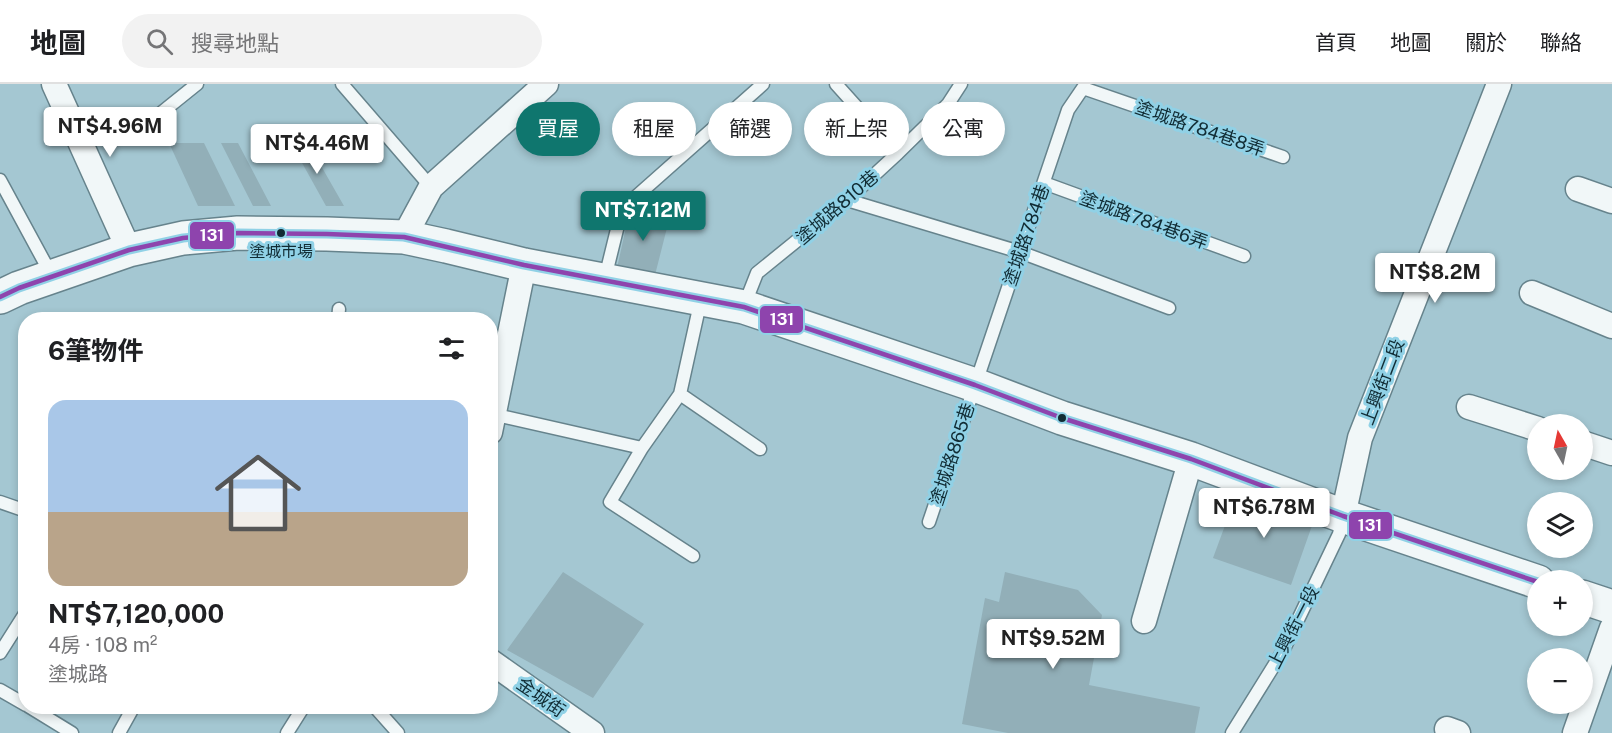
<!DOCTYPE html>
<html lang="zh-TW">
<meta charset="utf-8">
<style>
:root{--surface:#fff;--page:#f2f2f2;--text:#202124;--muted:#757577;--line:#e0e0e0;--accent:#0f766e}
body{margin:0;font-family:"Public Sans","Noto Sans TC",sans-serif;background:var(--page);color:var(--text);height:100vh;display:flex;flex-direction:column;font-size:22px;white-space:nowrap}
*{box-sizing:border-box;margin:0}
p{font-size:20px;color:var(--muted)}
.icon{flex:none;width:33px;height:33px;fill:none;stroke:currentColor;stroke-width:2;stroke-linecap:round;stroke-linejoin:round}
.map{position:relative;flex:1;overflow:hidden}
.panel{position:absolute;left:18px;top:228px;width:480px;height:402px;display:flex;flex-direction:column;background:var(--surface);border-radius:24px;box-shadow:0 3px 9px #0003}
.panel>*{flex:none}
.hud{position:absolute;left:516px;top:18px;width:570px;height:54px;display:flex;gap:12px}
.needle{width:39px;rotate:351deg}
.controls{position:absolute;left:1527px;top:330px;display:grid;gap:12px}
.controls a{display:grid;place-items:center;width:66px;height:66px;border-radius:50%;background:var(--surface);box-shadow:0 3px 9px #0003;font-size:30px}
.price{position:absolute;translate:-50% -51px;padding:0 14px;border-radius:6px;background:#fff;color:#222;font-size:20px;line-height:39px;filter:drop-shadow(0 2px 3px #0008)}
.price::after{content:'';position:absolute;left:50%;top:36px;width:18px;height:14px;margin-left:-9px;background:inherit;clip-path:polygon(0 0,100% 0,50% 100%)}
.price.on{background:var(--accent);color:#fff}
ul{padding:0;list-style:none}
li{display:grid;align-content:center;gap:12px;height:318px;padding:0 30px}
li span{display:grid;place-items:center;height:186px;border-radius:18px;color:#555}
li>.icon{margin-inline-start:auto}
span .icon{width:108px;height:108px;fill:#fffc;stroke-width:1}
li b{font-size:26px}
h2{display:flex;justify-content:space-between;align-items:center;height:72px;padding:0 30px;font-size:26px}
.chip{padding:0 21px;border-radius:27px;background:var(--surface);box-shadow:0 3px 9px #0003;font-size:21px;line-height:54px}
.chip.on{background:var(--accent);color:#fff}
header{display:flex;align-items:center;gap:36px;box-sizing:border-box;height:84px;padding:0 30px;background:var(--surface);border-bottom:2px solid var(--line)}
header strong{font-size:28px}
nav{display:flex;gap:33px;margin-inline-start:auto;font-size:21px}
.search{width:420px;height:54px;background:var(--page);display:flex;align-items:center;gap:15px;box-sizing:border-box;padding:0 21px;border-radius:33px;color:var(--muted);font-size:22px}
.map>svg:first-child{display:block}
.building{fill:#92afb8}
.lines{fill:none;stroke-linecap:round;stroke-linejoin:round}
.lane-casing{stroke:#66838c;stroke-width:15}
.street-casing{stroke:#66838c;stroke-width:27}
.secondary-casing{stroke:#66838c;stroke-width:36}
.lane{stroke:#f1f7f8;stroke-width:12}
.street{stroke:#f1f7f8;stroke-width:24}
.secondary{stroke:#f1f7f8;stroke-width:33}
.bus-1-casing{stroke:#90d1e6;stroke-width:9}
.bus-1{stroke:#8e44ad;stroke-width:4.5}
.bus-dot{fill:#112c34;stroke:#90d1e6;stroke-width:2}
.labels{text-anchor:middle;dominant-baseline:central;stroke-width:6;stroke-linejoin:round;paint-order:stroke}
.bus-label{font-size:16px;fill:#112c34;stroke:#90d1e6}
.street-label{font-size:18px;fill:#112c34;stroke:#90d1e6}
.line-badge{stroke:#90d1e6;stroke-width:2}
.badge-label{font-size:16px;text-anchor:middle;font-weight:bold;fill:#fff}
</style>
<header>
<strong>地圖</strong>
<div class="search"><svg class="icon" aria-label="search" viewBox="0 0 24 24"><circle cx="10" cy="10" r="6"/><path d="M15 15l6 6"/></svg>搜尋地點</div>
<nav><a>首頁</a><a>地圖</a><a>關於</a><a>聯絡</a></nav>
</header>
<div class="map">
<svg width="1612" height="649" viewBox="0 0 1612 649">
<rect width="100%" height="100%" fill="#a4c7d2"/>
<path class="building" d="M169 59H204L235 122H198Z
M221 59H238L271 122H253Z
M291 59H308L344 122H326Z
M630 125 670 132 655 191 617 184Z
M1237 409 1314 436 1291 501 1213 474Z
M563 488 644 540 593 614 507 566Z
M1005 488 1078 506 1102 531 1089 601 1200 623 1195 649H1008L962 640 985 514 999 518Z"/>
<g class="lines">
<g class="lane-casing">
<path id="lane" d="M342 0 431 103
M836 0 898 69
M151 37 197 0
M0 96 52 192
M1044 99 1244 172
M847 116 1020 168 1169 224
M605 194 622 125 763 0
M744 222 757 189 847 116 898 69 948 20 961 0
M338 236 339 225
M680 310 760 365
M492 330 642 364
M0 418 26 427
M929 438 1068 26 1083 4 1283 73
M693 472 610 418 642 364 680 310 701 215
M0 569 26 528
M0 606 26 621
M28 622 72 649
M374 622 398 649
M119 649 134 622
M287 649 304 622
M1232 649 1283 567 1339 450 1343 432"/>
</g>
<g class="street-casing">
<path id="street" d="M54 0 129 166
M1578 105 1612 117
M404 153 431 103 546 0
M1532 209 1612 242
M1469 323 1538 345
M490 348 524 181
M1582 359 1612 369
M1343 432 1360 354 1499 0
M1144 537 1191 375
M490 577 592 649
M1447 645 1458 649
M1575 649 1612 544"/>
</g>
<g class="secondary-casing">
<path id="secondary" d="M0 213 19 204 129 166 183 154 238 149 327 150 404 153 446 162 524 181 744 223 975 301 1062 334 1191 375 1343 432 1538 498
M1582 513 1612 523"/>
</g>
<use href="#lane" class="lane"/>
<use href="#street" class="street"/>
<use href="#secondary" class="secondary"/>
<g class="bus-1-casing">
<path id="bus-1" d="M0 213 19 204 129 166 183 154 238 149 327 150 404 153 524 181 744 223 975 301 1062 334 1191 375 1343 432 1538 498"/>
</g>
<use href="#bus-1" class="bus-1"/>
</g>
<g class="bus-dot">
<circle cx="281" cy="149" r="5"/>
<circle cx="1062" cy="334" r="5"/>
</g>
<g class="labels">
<g class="bus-label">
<text x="281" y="167">塗城市場</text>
</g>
<g class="street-label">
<text transform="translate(1200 44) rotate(19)">塗城路784巷8弄</text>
<text transform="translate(837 123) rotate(-41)">塗城路810巷</text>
<text transform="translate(1144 136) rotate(20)">塗城路784巷6弄</text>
<text transform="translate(1026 151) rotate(-71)">塗城路784巷</text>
<text transform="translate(1382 298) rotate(-69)">上興街二段</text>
<text transform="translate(952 370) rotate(-72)">塗城路865巷</text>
<text transform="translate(1293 543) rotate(-63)">上興街一段</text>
<text transform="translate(541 613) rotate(35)">金城街</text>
</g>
</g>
<g class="line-badge">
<rect x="189" y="137" width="46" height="29" rx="6" fill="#8e44ad"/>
<rect x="759" y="221" width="45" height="29" rx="6" fill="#8e44ad"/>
<rect x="1348" y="427" width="45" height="29" rx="6" fill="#8e44ad"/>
</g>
<g class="badge-label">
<text x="212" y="157">131</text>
<text x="782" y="241">131</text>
<text x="1370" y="447">131</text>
</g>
</svg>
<div class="controls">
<a><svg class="needle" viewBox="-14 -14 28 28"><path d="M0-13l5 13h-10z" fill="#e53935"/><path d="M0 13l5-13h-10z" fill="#757577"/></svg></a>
<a><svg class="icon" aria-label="layers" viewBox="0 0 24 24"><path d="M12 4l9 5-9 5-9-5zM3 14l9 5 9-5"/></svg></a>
<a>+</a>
<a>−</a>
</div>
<b class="price" style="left:110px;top:74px">NT$4.96M</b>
<b class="price" style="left:317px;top:91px">NT$4.46M</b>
<b class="price on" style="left:643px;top:158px">NT$7.12M</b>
<b class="price" style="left:1435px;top:220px">NT$8.2M</b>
<b class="price" style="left:1264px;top:455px">NT$6.78M</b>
<b class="price" style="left:1053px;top:586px">NT$9.52M</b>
<div class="hud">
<a class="chip on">買屋</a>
<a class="chip">租屋</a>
<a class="chip">篩選</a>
<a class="chip">新上架</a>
<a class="chip">公寓</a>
</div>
<section class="panel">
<h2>6筆物件<svg class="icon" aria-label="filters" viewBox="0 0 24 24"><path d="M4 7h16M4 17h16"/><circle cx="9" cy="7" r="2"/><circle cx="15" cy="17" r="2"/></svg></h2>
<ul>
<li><span style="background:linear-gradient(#a9c7e8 60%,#b9a48a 0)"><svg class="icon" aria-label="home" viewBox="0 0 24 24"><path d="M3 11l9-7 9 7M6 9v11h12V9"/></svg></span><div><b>NT$7,120,000</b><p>4房 · 108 m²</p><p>塗城路</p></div></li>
</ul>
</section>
</div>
